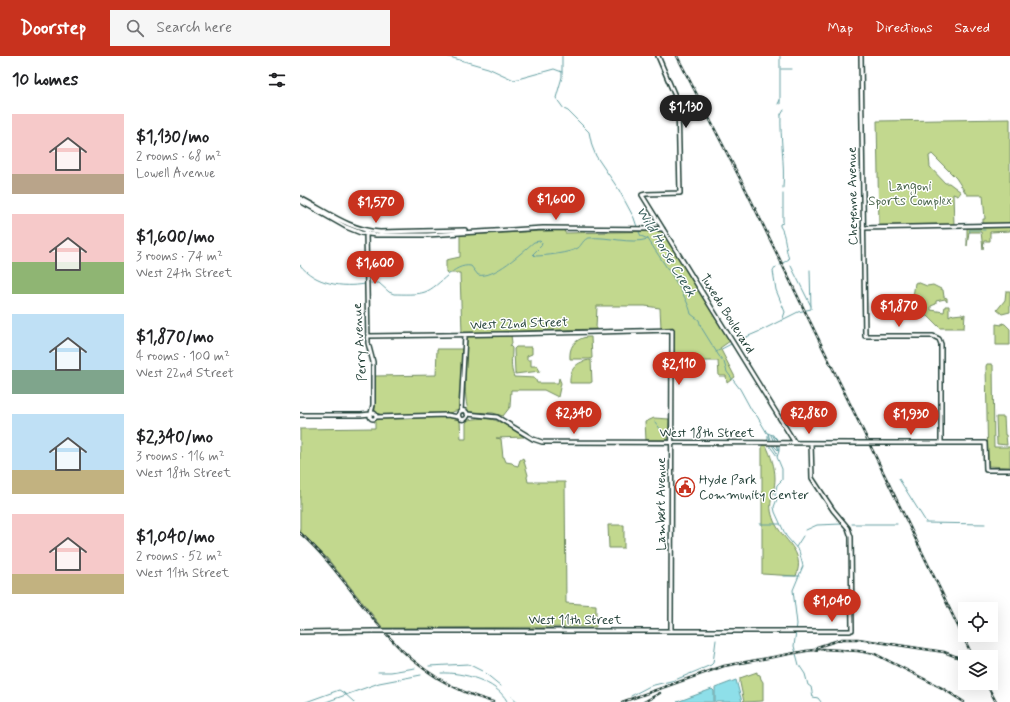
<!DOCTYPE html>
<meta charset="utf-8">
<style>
:root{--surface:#fff;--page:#f6f6f6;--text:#202124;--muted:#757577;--accent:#c8321e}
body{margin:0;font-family:Mynerve,sans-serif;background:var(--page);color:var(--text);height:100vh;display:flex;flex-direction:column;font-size:15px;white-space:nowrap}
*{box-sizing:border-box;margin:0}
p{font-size:13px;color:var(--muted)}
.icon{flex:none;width:22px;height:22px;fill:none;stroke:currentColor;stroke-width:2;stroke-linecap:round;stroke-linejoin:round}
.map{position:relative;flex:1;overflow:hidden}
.sheet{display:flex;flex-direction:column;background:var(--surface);width:300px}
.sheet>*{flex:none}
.controls{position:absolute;left:658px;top:546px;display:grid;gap:8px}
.controls a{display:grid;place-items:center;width:40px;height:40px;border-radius:0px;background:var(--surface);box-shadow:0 4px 16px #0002;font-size:20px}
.price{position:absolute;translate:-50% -34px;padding:0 9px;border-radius:14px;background:var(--accent);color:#fff;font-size:13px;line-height:26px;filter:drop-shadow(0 1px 2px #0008)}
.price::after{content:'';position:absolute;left:50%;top:24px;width:12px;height:9px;margin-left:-6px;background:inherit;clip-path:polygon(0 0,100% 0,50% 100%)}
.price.selected{background:#222;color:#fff}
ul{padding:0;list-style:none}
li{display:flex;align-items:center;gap:12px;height:100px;padding:0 12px}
li span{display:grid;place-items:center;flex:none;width:112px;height:80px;border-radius:0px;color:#555}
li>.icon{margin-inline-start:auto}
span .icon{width:48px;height:48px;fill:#fffc;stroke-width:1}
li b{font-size:17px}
h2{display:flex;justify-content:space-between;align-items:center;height:48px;padding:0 12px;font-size:17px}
header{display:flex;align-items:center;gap:24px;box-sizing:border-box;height:56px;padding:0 20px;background:var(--accent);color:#fff}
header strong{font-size:19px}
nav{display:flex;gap:22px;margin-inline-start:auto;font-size:14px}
.search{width:280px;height:36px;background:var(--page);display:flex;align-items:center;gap:10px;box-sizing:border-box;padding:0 14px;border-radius:0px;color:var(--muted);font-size:15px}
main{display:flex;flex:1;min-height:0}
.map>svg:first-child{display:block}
.green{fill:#c2d88e;stroke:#708a61}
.water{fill:#8edfe9;stroke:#629ea1}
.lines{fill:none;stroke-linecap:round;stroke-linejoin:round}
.stream{stroke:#629ea1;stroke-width:1}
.secondary-casing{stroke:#1f3d34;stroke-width:6}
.secondary{stroke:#fff;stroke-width:3}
.rail-casing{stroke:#1f3d34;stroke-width:2.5}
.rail{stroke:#fff;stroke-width:1;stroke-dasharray:3;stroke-linecap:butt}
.secondary-bridge-casing{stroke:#1f3d34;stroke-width:6;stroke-linecap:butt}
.secondary-bridge{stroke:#fff;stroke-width:3}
.labels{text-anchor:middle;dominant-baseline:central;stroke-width:3;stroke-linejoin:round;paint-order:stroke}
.park-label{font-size:13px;fill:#48644a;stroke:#fff}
.street-label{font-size:13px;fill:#1f3d34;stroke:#fff}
.poi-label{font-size:13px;fill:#1f3d34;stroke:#fff;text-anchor:start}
.water-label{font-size:14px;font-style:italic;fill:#355d58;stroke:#fff}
</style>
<header>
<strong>Doorstep</strong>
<div class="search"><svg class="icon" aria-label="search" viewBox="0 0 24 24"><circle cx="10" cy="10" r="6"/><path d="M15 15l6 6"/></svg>Search here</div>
<nav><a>Map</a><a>Directions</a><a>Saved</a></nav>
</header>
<main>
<section class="sheet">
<h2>10 homes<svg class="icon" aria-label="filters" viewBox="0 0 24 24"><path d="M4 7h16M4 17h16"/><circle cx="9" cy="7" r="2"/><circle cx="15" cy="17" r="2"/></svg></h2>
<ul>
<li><span style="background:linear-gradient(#f6c9c9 75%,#b9a48a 0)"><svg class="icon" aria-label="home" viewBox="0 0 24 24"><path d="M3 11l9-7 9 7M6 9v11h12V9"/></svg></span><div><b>$1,130/mo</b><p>2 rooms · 68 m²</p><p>Lowell Avenue</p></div></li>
<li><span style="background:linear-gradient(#f6c9c9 60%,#8fb573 0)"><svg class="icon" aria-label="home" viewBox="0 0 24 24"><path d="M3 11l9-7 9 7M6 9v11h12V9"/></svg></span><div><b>$1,600/mo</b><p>3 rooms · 74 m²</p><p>West 24th Street</p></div></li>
<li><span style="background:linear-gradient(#bfe0f5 70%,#7fa58c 0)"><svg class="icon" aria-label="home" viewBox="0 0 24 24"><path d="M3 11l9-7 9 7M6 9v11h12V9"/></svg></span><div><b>$1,870/mo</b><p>4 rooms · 100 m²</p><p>West 22nd Street</p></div></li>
<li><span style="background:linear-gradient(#bfe0f5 70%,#c2b280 0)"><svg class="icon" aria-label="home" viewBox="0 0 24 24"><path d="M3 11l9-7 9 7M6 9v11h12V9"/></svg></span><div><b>$2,340/mo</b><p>3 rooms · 116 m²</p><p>West 18th Street</p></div></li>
<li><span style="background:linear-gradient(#f6c9c9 75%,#c2b280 0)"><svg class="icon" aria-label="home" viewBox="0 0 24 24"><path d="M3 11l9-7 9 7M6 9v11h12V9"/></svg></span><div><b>$1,040/mo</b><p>2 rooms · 52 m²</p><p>West 11th Street</p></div></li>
</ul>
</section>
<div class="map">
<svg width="710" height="646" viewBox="0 0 710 646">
<rect width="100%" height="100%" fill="#fff"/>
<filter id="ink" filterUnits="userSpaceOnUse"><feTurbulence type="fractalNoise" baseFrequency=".025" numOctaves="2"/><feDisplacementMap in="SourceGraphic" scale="8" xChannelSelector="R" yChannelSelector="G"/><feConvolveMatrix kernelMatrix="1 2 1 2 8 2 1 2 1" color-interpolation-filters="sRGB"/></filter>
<g filter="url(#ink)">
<path class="green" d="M710 63V167L683 168V163H685L683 139H667L656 122 632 98 629 100 630 111 645 127H649L661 136 658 140 653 138 654 169 579 170 577 65Z
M681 171H710V175L690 176V185H684L683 193 681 176H669L667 190V172H680L682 173Z
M264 174 265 177 362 175 430 285 420 292 435 321 427 327 426 320H419L418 305H374L373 271 361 272 360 252 345 250H297L296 273 162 277 160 217H146V204L160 201V179Z
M617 226 627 230 633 229 643 234 644 241 647 242V246L645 243 636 245V248L631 250V254L644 256 645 250H649V260L652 258 653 259 662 258 663 261V259L665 258 664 272H640L628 260 612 261 609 249H613V245L615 244V242L613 241 615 227Z
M706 235H710V256L702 258 697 254 705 244Z
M702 267 705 268 710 273V289H696V268L702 269Z
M211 279 212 287 210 290 212 292C212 303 210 311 214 321L235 322 237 327H258L259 322 261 327 258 341 244 334H211L210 351 203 360 193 357 169 356C163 347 165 292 168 280Z
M286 281H291L292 302 290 303H270C269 291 274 284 286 281Z
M216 291H232V298L227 300V304H231V310H237L240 315 215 318 214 293Z
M137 293H162L161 352 159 354 149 357 148 361H156L160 364 161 383H166V367L168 364C196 359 202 367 224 381L196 382 201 383 203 401H204L206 406 212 407 214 409 218 410 220 404 223 402 228 419 227 421 228 426H265L266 547 296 549V571L83 572 27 502 0 475V373L75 372V362L81 361 80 358 76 357 75 354V320L136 319Z
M291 304 292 326 290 327H270C269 313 277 305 291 304Z
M687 308H691L693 309 694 391H710V411L688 410 686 310Z
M696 361H704L705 379H706L707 389 697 388Z
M354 362 369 363 368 384H346L345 366Z
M464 389H466C471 400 475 411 475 422 475 440 466 445 474 465 483 485 506 495 496 520L462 518V390Z
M308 469H324V492H309Z
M457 616V618L460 619 461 623 463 626V645L444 646 440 627V622Z"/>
<path class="water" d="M436 624 442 646H415V632Z
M412 633 414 635V646H377Z"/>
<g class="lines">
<path class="stream" d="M146 0 188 12 214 24 254 13 262 16
M262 0V21L256 42 264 53 268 55 289 76 292 90 296 100 319 134 334 162 337 171
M480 0V48
M481 13H492
M478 48 480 44
M481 58C480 83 485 108 483 132
M481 59 484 54
M338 174 341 180 348 183C359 201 388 240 391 258L399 264 401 271 419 300 424 306 427 316 440 333 452 355 457 360 467 377 473 379 475 384
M682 174H685
M670 176 669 174H680
M0 209C15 228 42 232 65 228
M480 209 489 203C485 193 486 179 480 170V168L483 167V138
M491 210 511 250
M476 211 473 215 476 234 485 256 482 265
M71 227H79L89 236 94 238C104 238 116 239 125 236 141 230 153 207 171 210L178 219C194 223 222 196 234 186L240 185 242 187 241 190 233 198 235 200C244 200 270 197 278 192 282 189 283 183 289 182 309 180 329 189 348 183
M437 285 458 276 498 256 511 253 510 214
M416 296 431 288
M355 366 365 379
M468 377 470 384
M468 379V384
M471 379 473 384
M475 381 478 384
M469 389 477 400
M472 389 477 397
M477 389 479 395 477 401 482 413V424L477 429 475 438 477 443 474 451 475 456 486 480 499 495 503 510 493 534 497 568 494 590 499 609 505 618 508 629 511 631 513 641 518 642 521 646
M474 390 478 394
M479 390V394
M599 423 626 466
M625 467 685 468
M460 468H480
M552 468H597
M506 474 517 469 542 468
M496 491 503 480
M483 520H500
M482 573H496
M129 610 168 608 182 615
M78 616H91L115 612
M141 617C163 616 196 625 207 645
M185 617 201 630
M331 640 350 630 375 624 411 609 413 607 416 584
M212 641 218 646
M6 646 39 634 44 637 54 646
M26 646 79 627 121 619"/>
<g class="secondary-casing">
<path id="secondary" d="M358 0 378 47 380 137 346 138 342 139 495 387
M561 0 565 280H633L639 283 641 288V387
M0 142C26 155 49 174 80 176L165 174
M0 145 46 171 61 177 76 179H127L243 172 363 173
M563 172 710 169
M66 176 68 287 73 306V349L71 357
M68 280C169 279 270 277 372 274L371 574
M158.5 359a4.5 4.5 0 1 1 9 0a4.5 4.5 0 1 1-9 0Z
M161 355 165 280
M70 360a3 3 0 1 1 6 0a3 3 0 1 1-6 0Z
M167 358 197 361 233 383 242 386 558 387
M0 359H61L70 358
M76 361 147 359 159 361
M511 387 512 422 533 454 548 472 551 481 552 574
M582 387H685L686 414H710
M92 575H550
M0 576 74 575"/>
</g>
<use href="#secondary" class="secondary"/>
<g class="rail-casing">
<path id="rail" d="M377 0 446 134 673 601
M0 477C35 508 59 549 91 583 118 613 154 635 193 646
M517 591 542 583H558L644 596 665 604
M686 627 696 646
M322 646 424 610 506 595 522 593 558 595 575 598 642 632 664 646
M344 646 360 637"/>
</g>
<use href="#rail" class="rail"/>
<g class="secondary-bridge-casing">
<path id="secondary-bridge" d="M558 387H582
M74 575H92"/>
</g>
<use href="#secondary-bridge" class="secondary-bridge"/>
</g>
</g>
<defs>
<g id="civic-ring" transform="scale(1)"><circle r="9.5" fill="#fff" stroke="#c8321e" stroke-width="1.5"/><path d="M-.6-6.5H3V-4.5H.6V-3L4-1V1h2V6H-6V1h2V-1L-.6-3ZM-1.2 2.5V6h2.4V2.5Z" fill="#c8321e"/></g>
</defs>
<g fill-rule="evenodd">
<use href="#civic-ring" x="385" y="431"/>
</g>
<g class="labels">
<g class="park-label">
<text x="610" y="130">Langoni<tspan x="610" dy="15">Sports Complex</tspan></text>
</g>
<g class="street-label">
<text transform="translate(553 140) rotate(-91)">Cheyenne Avenue</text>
<text transform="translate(427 258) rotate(58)">Tuxedo Boulevard</text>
<text transform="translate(219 268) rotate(-2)">West 22nd Street</text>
<text transform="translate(60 286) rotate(-94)">Perry Avenue</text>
<text x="407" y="377">West 18th Street</text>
<text transform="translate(361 448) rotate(-90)">Lambert Avenue</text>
<text x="275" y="564">West 11th Street</text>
</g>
<g class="poi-label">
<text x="399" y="424">Hyde Park<tspan x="399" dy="15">Community Center</tspan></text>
</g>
<g class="water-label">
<text transform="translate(366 196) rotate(59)">Wild Horse Creek</text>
</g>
</g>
</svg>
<div class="controls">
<a><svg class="icon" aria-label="locate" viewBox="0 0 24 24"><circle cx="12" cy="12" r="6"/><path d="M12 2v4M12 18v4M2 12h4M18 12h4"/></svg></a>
<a><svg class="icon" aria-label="layers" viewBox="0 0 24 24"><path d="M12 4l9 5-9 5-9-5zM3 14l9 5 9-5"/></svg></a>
</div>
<b class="price selected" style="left:386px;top:73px">$1,130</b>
<b class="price" style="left:256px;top:165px">$1,600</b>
<b class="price" style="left:76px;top:168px">$1,570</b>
<b class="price" style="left:75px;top:229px">$1,600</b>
<b class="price" style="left:599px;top:272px">$1,870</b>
<b class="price" style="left:379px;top:330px">$2,110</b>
<b class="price" style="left:274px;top:379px">$2,340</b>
<b class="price" style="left:509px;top:379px">$2,880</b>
<b class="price" style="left:611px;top:380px">$1,930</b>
<b class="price" style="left:532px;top:567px">$1,040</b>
</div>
</main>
